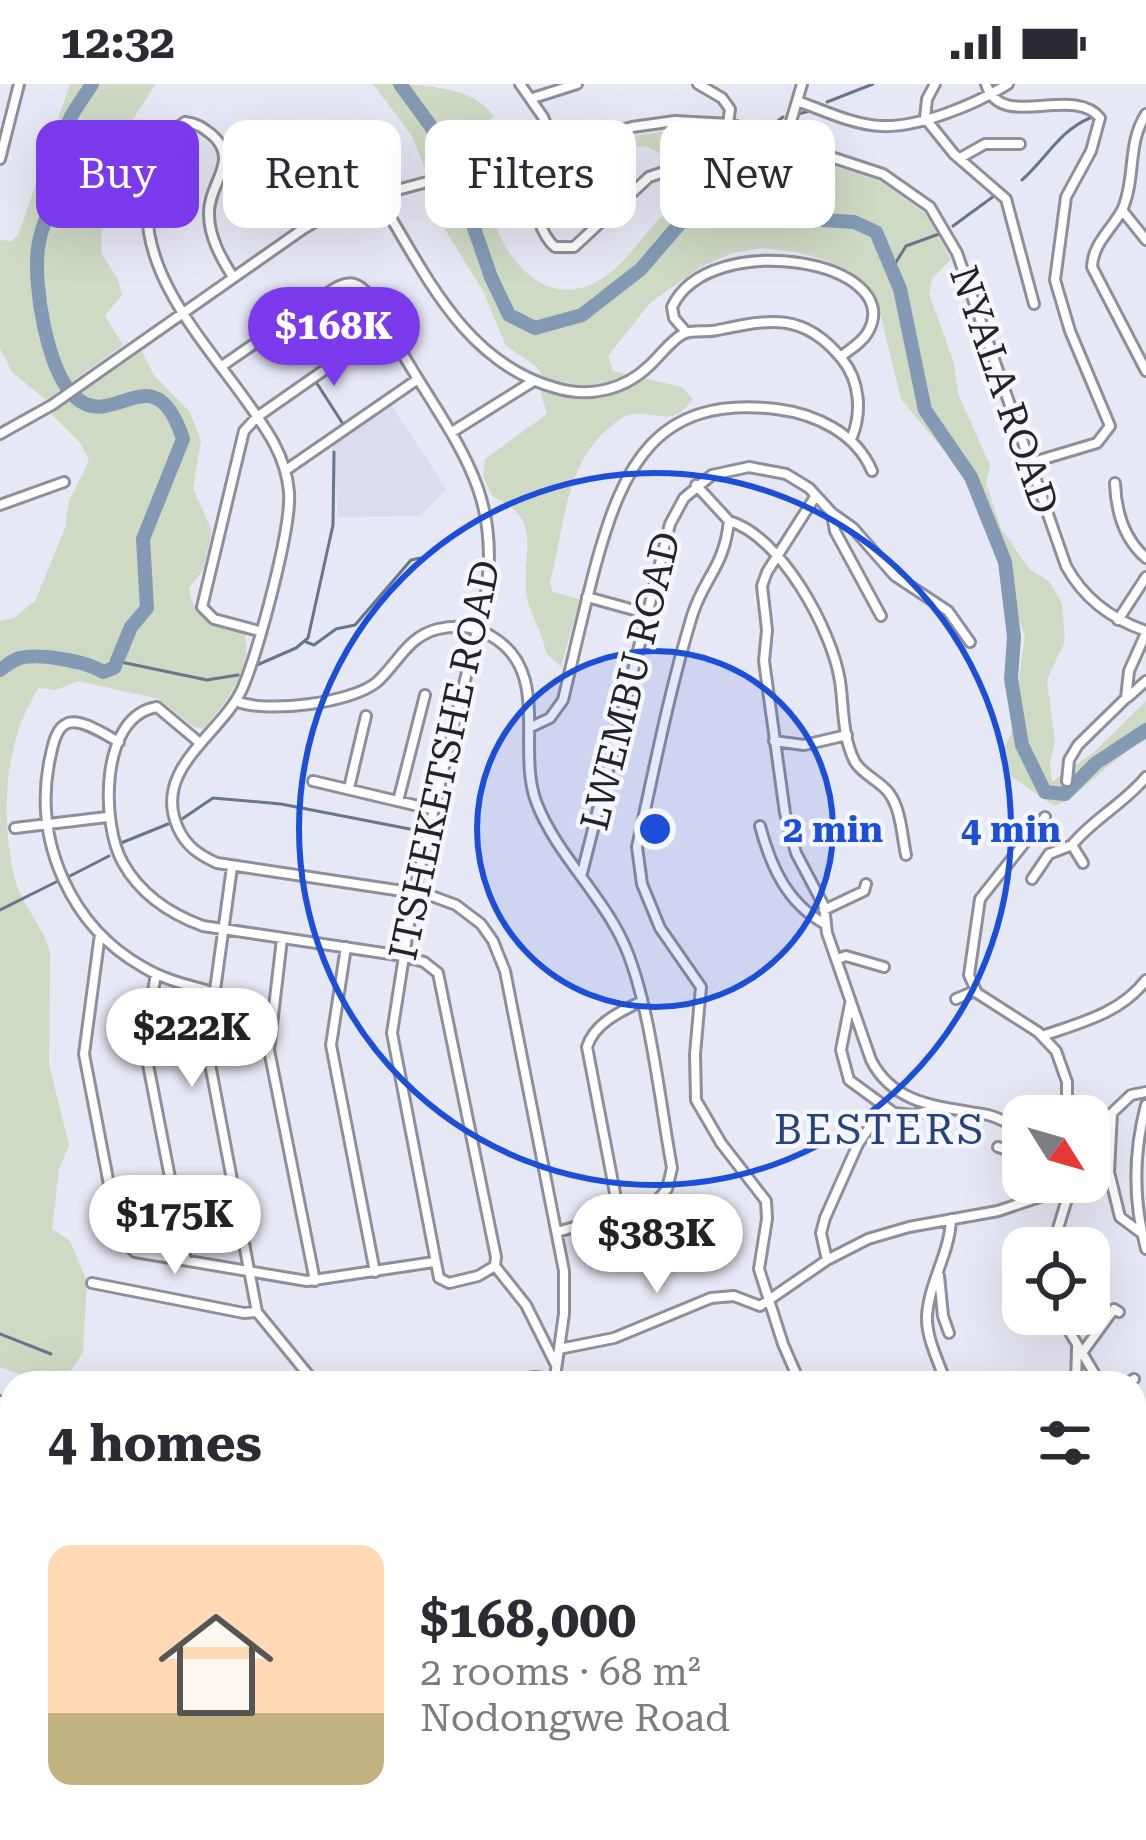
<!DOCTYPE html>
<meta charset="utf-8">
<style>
:root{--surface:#fff;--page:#f2f2f3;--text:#2b2b33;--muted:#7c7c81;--accent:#7c3aed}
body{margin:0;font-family:"Roboto Serif",serif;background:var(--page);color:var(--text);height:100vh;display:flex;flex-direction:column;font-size:45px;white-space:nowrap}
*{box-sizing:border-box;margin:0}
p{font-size:39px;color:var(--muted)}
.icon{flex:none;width:66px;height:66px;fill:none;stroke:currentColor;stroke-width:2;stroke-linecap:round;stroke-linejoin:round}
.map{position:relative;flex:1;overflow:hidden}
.details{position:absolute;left:0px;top:1287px;width:1146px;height:471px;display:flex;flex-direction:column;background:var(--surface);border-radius:36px 36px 0 0;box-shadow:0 12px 48px #0002}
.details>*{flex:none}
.hud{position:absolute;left:36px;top:36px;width:1074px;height:108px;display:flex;gap:24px}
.needle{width:78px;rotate:127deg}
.fabs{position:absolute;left:1002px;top:1011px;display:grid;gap:24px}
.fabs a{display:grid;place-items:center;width:108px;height:108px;border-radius:24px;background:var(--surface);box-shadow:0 12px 48px #0002;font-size:60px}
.price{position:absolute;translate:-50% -102px;padding:0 27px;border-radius:42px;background:#fff;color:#222;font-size:39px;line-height:78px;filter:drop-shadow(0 3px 6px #0008)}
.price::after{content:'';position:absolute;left:50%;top:72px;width:36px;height:27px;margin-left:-18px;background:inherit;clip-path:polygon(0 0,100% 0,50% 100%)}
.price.active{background:var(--accent);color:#fff}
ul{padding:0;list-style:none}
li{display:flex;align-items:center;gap:36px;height:300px;padding:0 48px}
li span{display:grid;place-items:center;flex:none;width:336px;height:240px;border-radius:24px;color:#555}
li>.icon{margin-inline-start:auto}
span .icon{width:144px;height:144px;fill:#fffc;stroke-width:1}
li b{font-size:51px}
h2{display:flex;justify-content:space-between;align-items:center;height:144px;padding:0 48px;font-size:51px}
.pill{padding:0 42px;border-radius:24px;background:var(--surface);box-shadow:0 12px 48px #0002;font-size:42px;line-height:108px}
.pill.active{background:var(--accent);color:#fff}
.status{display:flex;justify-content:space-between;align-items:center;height:84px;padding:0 60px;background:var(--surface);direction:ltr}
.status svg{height:33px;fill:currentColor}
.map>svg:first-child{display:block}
.built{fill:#dbdcf0}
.green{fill:#cfdac5}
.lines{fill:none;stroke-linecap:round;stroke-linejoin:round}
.stream{stroke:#67768a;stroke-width:3}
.river{stroke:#849ab4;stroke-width:14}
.minor-casing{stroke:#8e8f9a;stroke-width:14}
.major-casing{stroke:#8e8f9a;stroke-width:16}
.minor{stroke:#fff;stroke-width:8}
.major{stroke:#fff;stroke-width:10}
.ring{fill:none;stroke:#1d4ed8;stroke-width:6}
.labels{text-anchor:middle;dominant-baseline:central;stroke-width:9;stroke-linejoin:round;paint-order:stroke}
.street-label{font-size:39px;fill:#232327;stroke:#f5f6fe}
.neighbourhood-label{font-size:42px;letter-spacing:3px;fill:#26447b;stroke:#f5f6fe}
.centre{fill:#1d4ed8;stroke:#f5f6fe;stroke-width:6}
.ring-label{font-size:36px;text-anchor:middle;font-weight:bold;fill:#1d4ed8;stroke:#f5f6fe;stroke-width:9;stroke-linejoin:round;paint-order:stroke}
</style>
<div class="status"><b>12:32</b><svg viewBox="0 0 49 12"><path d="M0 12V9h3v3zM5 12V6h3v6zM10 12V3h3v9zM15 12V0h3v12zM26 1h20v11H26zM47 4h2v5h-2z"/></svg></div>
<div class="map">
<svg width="1146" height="1756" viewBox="0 0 1146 1756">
<rect width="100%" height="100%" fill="#e7e8f5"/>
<path class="built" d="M390 319 446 405 420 432 338 433 333 361Z"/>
<path class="green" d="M70 0H156L117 59 103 123 101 168 118 196 122 211 105 232 123 261 46 316 12 288 0 265V156L12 157 19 149Z
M373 0C413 0 475 0 494 33L471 48 477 74 426 87 412 52Z
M675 46 746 52 882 98 926 130 951 175 932 195 929 210 954 279 958 310 990 381 986 399 1001 444 1030 486 1049 497 1062 520 1065 557 1047 596 1055 657 1050 678 1052 698 1094 668 1146 617V656C1116 669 1076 717 1054 722L1012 693 999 673 1011 650 1025 552 966 393 901 315 876 212 860 195 827 177 797 168 763 164 732 169 701 183 650 219 608 272 613 287 682 303 693 315C673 343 662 329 635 330 625 330 617 337 610 343 565 379 564 446 550 499L553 508 580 515 561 583 546 569C543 548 530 532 527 513 520 470 546 435 492 412L483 392 485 375 547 330 541 310 542 291 536 282 506 262 483 207 444 144 440 101 501 85 504 105C500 109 494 113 492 118 487 127 494 137 497 145 512 182 546 219 590 201 619 189 638 158 658 136 671 122 691 116 701 101L689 75H669L646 62 635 63 599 85 576 72 547 87 534 76 631 52Z
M142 267 154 291 190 328 201 357 193 404 212 447 203 486 189 504C194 538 214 540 244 548 255 583 225 620 203 645L192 642 159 615 78 597 56 606 39 604C2 658 0 741 17 802 26 826 44 844 50 868L49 980 69 1061 59 1085 52 1145 70 1157 87 1197 83 1268 64 1297 44 1299 0 1283V537L14 534 35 517 65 444 69 417 89 377 81 360 51 330Z
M1142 1691 1146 1692V1756H743L742 1746H1134V1707L1139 1705Z"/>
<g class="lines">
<path class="stream" d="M827 18 873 0
M798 30 810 27
M770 43 783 33
M1022 96C1047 74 1059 47 1090 34
M740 119C736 95 745 79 757 59
M953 142 994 112
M893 183 906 162 939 150
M316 298 343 340
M306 558 314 561 336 545 355 541 411 476 420 474
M116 577 207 596 238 591
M257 581 296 564 308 554 333 441 334 368
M182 735 213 714 281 720 420 747
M121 759 168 740
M68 793 109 772
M0 826 58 797
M0 1250 51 1270
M1134 1730 1146 1732
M946 1746 962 1754 984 1756
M807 1756 817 1746
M1067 1756 1080 1746"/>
<path class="river" d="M400 0 430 41 475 120 474 144 491 193 509 231 535 244 582 231 641 185 688 130 716 121 791 119 823 136 854 138 876 148 900 205 925 326 971 393 1005 478 1014 553 1011 595 1022 661 1045 708 1065 710 1096 679 1146 646
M0 586C6 582 11 577 17 575 35 568 86 577 103 588L114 584 131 543 147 524 143 455 183 355C154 266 114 349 75 313 47 287 33 201 38 164 40 146 49 129 53 111 58 87 59 63 68 39 74 25 84 13 92 0"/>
<g class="minor-casing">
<path id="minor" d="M520 0 543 33 555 62
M935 0 927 15 925 34 954 70 1006 115 1034 220
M986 0C1000 48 1073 0 1100 34L1091 67 1066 113 1055 196 1070 247 1110 342 1097 359 1030 379
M533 14 577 0
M797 17C823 26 853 41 881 42 919 44 976 20 1008 0
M1146 30C1127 59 1136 93 1123 124 1113 145 1093 158 1092 183L1146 287
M785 58 802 0
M523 70C534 99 532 143 555 163H574L649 93 717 70 726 55 730 25 722 14 698 0
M960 74 985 60H1020
M0 75 19 0
M376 109C424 186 462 278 556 304 589 314 624 306 649 282 660 272 670 257 683 250 693 245 707 249 718 246 770 235 804 228 842 275 860 297 862 328 852 353
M1122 126 1146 156
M233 193C221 174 209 153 209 130 208 99 242 76 211 50 202 43 196 39 185 38 170 47 162 66 155 82 122 172 199 250 247 318 267 346 286 372 289 408 292 444 258 567 243 603 223 650 151 684 178 744 186 762 199 771 217 779L429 811 456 821 481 840 493 857 505 887 564 1187V1230L555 1293
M686 248 674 234 672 223C709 143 908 177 868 248 862 259 849 266 840 273
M452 348 532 298
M0 350 52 321 303 145 345 120 632 43 675 37 730 40 883 90 930 123 957 169 1066 482C1084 515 1111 535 1146 547
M286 386 418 295
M1115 399C1116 428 1124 455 1146 474
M696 401 729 437C724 484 704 493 692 532 669 608 654 686 637 763L642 800 660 844 701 903 695 970 696 1016 721 1059 766 1117 767 1135 759 1185 783 1260 800 1299
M815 413 767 488 762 502 767 546 764 577 785 729 796 769 824 822 827 849 871 976C895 1023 942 1022 988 1031 1000 1034 1012 1041 1023 1047L1014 1068 998 1063
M0 421 64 398
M832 431 835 447 881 532
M729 437C781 452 832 546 840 597 844 624 842 653 855 678 863 691 880 697 889 709 901 725 902 752 906 771
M587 513 645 529
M1118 536 1146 493
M259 547 214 535 202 523 244 347 257 333 386 243
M1128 613 1146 597
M236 617C266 630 352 619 377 598 398 579 408 552 438 545 456 541 475 542 491 552 553 587 515 666 537 720 556 769 602 811 624 860 650 918 660 1019 672 1084L667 1105 654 1120 557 1148
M529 644 550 634 563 616C574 570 584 525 596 480 623 381 657 311 776 325 816 330 856 349 872 387
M774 657 804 661 847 651
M119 658C107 652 82 634 68 639 54 644 52 667 49 679 34 760 72 843 143 883 164 896 189 901 212 908
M200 659 157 623C99 632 101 741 123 779 141 811 170 830 203 842L403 872 424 878 438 889 496 1173 495 1182 478 1192 449 1199 439 1194 392 949 414 808 486 509C500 417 464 369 418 295 400 266 383 237 365 207 354 196 344 198 332 206L222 282
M313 697 431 725
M1067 697 1069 676 1078 661 1126 614 1129 587 1146 549
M349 704 366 632
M398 717 425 611
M1045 733 980 815 969 891 977 909 1038 948 1056 967 1067 998V1032
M760 742C771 783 787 819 825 840
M15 744 107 733
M1072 761C1093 735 1125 719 1146 693
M1072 761 1083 779
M232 783 207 964 257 1228
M582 789 670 440 684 414 712 391 749 383 786 390 809 404 832 429 853 444 895 492 948 527 970 558
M1032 795 1049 770 1072 761
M824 826 864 807 866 800
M100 850 84 970 119 1153 135 1168 307 1197 434 1178
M282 855 269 966 315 1197
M346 863 331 961 375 1188
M837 875 846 872 884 883
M156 890 145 954 146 970 186 1176
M956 915 975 907
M850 920 841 966 849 996 894 1029 913 1031 935 1025
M1042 952C1080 939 1121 929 1146 896
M1146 1021C1133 1070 1133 1117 1146 1165
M1109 1088 1112 1029 1131 1011 1146 1008
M1089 1096 1109 1088 1120 1133 1140 1148
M619 1130 587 963C594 940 619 928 640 918
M1052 1164 1067 1115 1063 1098
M827 1176 821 1149 825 1134 858 1060 883 1024
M495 1182 526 1221 556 1281
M939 1192 943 1232 949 1249
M92 1199 244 1229 257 1228
M257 1228 315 1299
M1059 1230 1100 1299
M559 1265 614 1254 711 1214 734 1212 760 1222 827 1176 868 1155 909 1143 998 1127 1084 1098
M1082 1269 1114 1225 1119 1228
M486 1299 535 1293 587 1299
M946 1299C939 1278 926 1254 927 1232 929 1198 950 1169 951 1135
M1076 1299 1077 1264
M1128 1299 1134 1295
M0 1317 12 1318
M0 1342 12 1344
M0 1354 12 1355
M1134 1489 1146 1479
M0 1597 12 1610
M0 1614 12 1628
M0 1657 12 1646
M0 1671 12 1660
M498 1746 506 1756"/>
</g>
<g class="major-casing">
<path id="major" d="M1134 1668 1146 1671
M1134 1681 1146 1684
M522 1746 523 1756
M128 1756 142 1746
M165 1756 182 1746
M208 1756 227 1746
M360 1756 402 1746"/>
</g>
<use href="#minor" class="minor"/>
<use href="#major" class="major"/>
</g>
<circle cx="655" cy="745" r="178" fill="#1d4ed8" fill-opacity=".12"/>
<g class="ring">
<circle cx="655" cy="745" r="178"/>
<circle cx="655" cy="745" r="356"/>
</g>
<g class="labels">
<g class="street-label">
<text transform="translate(1004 306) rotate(71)">NYALA ROAD</text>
<text transform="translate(631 597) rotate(-76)">LWEMBU ROAD</text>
<text transform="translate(445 676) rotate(-78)">ITSHEKETSHE ROAD</text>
</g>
<g class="neighbourhood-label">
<text x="880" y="1045">BESTERS</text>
</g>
</g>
<circle cx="655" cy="745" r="18" class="centre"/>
<g class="ring-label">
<text x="833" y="758">2 min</text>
<text x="1011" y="758">4 min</text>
</g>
</svg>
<div class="fabs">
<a><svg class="needle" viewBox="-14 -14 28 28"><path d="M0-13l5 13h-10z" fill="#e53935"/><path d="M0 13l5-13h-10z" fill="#7c7c81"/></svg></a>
<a><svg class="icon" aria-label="locate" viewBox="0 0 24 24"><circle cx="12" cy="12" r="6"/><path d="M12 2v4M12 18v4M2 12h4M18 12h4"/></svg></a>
</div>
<b class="price active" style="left:334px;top:305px">$168K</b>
<b class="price" style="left:192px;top:1006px">$222K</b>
<b class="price" style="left:175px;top:1193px">$175K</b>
<b class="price" style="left:657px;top:1212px">$383K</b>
<div class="hud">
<a class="pill active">Buy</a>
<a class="pill">Rent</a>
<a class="pill">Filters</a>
<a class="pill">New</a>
</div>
<section class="details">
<h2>4 homes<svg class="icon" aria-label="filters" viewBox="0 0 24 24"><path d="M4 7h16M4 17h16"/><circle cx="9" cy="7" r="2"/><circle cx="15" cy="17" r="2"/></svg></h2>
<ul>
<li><span style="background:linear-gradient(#ffd9b3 70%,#c2b280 0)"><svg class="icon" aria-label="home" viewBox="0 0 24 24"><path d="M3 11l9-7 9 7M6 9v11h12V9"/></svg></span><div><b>$168,000</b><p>2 rooms · 68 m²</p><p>Nodongwe Road</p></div></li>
</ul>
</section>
</div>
